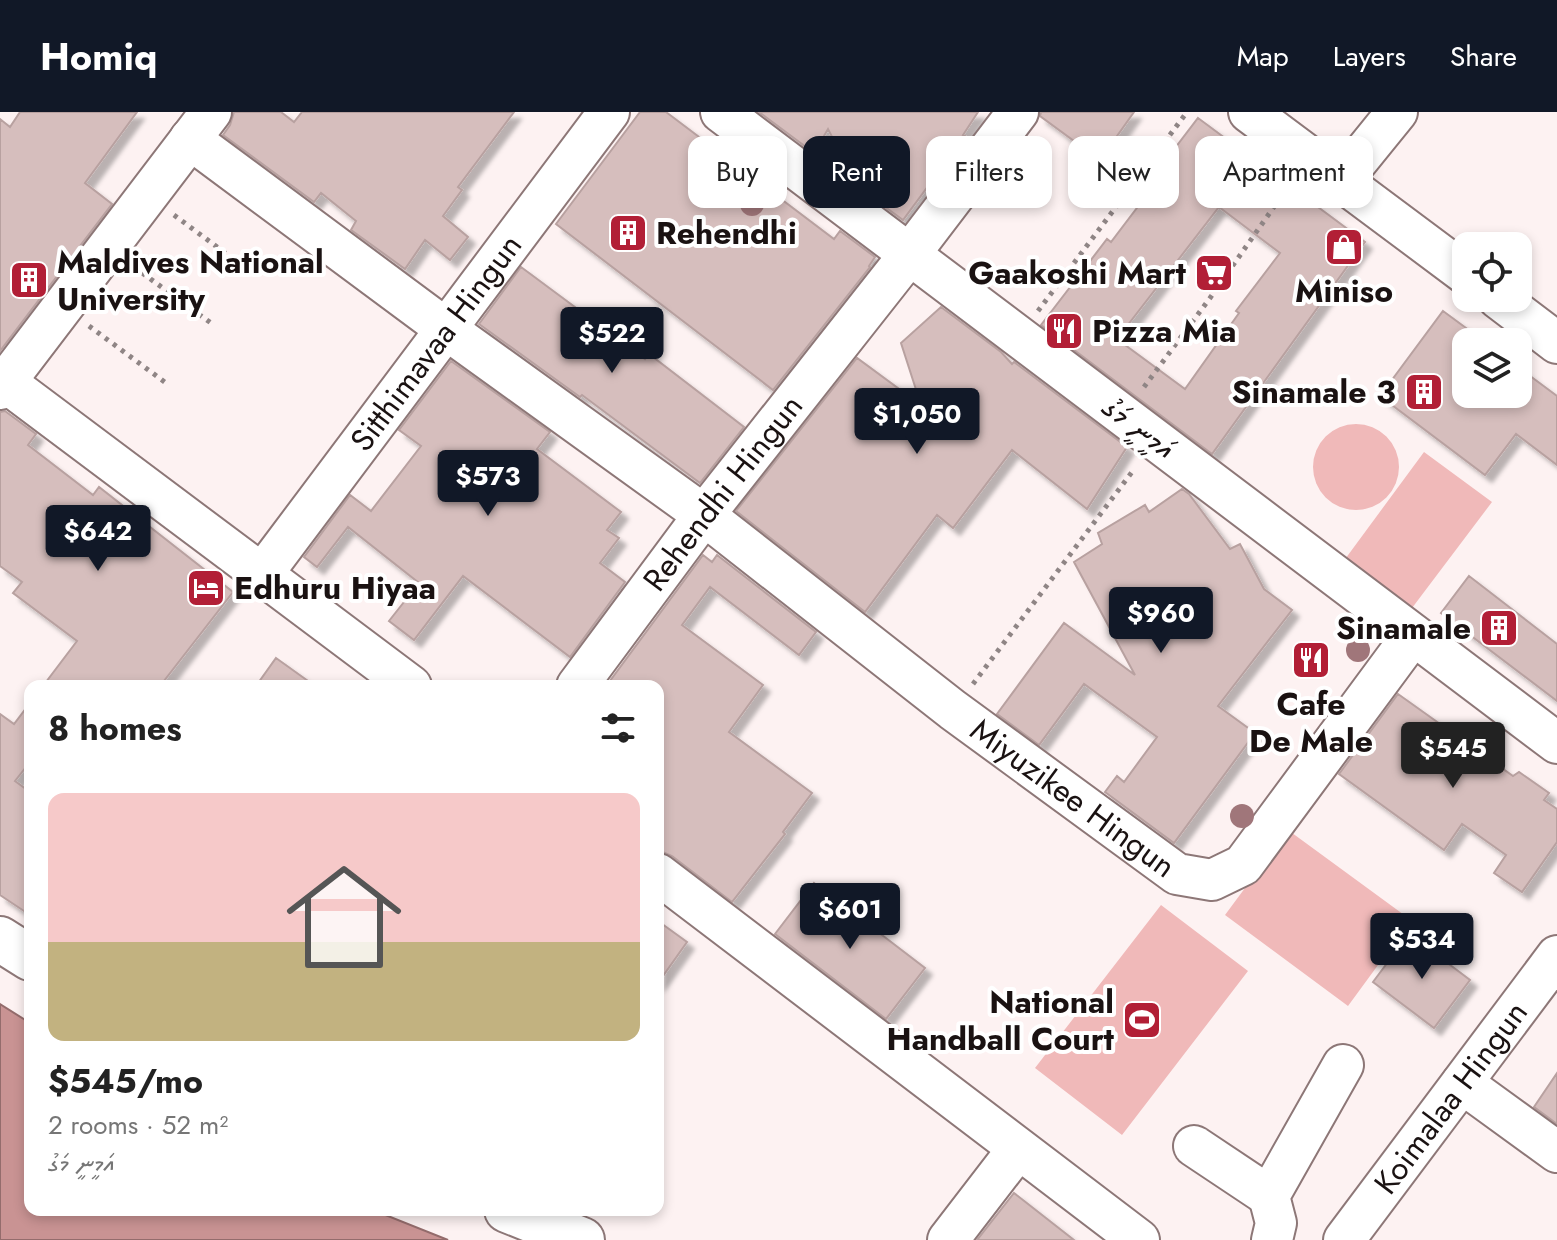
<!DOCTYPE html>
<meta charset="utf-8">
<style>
:root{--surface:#fff;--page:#f2f2f2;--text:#222;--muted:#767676;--accent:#111827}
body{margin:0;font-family:Jost,"Noto Sans Thaana",sans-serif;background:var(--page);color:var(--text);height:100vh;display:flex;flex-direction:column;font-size:30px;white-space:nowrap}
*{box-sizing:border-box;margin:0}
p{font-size:26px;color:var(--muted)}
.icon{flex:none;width:44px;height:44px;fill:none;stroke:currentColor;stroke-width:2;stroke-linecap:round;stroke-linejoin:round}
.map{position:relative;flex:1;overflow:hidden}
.details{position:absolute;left:24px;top:568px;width:640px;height:536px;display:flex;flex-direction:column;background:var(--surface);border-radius:16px;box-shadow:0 4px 12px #0003}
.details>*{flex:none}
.top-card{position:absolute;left:688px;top:24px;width:748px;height:72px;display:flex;gap:16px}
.buttons{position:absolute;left:1452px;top:120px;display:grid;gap:16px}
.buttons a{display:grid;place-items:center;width:80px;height:80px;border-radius:16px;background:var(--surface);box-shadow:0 4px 12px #0003;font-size:40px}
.price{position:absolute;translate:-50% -68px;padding:0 18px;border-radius:8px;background:var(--accent);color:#fff;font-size:26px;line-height:52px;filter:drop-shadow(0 2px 4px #0008)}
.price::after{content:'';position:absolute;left:50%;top:48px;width:24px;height:18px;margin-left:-12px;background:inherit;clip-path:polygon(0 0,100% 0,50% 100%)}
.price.on{background:#222;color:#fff}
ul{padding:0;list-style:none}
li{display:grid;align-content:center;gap:16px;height:424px;padding:0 24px}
li span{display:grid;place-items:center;height:248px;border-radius:16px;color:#555}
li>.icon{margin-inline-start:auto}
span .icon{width:144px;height:144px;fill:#fffc;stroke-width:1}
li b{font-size:34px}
h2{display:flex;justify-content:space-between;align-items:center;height:96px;padding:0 24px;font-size:34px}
.chip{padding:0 28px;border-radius:16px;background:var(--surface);box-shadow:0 4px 12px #0003;font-size:28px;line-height:72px}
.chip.on{background:var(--accent);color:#fff}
header{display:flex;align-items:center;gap:48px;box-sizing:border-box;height:112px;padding:0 40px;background:var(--accent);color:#fff}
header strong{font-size:38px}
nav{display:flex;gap:44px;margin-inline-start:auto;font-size:28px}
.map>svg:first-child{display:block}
.green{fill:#f0b9b9}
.water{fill:#c99393;stroke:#946c6c;stroke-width:2}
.building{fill:#d6bebd;stroke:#b8a1a0;stroke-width:2;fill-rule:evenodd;filter:url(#shadow)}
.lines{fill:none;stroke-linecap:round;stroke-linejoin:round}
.minor-casing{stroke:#8d7777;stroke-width:44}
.major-casing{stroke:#8d7777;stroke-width:48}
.path{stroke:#8f8585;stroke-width:5;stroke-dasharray:4 6;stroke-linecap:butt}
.minor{stroke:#fff;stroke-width:40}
.major{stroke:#fff;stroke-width:44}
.tree{fill:#a0767a}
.labels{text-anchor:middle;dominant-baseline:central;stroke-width:8;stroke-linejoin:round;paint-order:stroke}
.poi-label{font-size:32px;font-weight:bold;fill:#1a1212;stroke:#fff;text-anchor:start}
.street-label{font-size:32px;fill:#1a1212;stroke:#fff}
</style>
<header>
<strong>Homiq</strong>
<nav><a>Map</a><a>Layers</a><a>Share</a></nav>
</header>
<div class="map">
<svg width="1557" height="1128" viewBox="0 0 1557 1128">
<defs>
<filter id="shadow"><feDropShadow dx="7" dy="7" stdDeviation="2" flood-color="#0004"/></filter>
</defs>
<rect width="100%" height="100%" fill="#fdf2f2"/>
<path class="green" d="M1313 355a43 43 0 1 1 86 0a43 43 0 1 1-86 0Z
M1424 340 1492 390 1406 504 1340 454Z
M1288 718 1411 808 1348 894 1225 803Z
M1161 793 1248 859 1122 1023 1035 956Z"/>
<path class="water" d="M0 892 30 911V1098H373L448 1128H0Z"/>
<path class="building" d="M20 0H137L85 71 112 92 0 239V7L10 15Z
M234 0H281L294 10 302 0H514L458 75 462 78 443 104 468 125 450 148 425 128 405 157 351 118 356 109 321 81 314 90 223 23 230 13Z
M640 0H666L834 127 840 119 875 145 869 154 870 155 773 278 556 112Z
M759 0H978L963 23 965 24 903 108 858 75 828 17 814 41Z
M1041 0H1134L1100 48 1040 4Z
M1198 6 1365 130 1212 342 1041 213 1107 127 1111 130 1174 47 1169 44ZM1219 95 1280 141 1236 199 1239 201 1185 277 1117 227Z
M521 155 645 247 649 242 744 315 700 371 582 283 580 285 479 212Z
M941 195 1001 240 1012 252 1014 250 1127 335 1087 397 1012 338 953 416 937 403 865 500 736 399 857 246 921 293 901 231Z
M1443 199 1485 230H1466V282H1518V255L1557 284V353L1516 322 1485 363 1380 284Z
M451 249 550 320 537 337 621 400 607 418 619 426 600 451 625 470 570 545 463 464 414 528 389 509 419 471 348 415 317 455 304 445 350 383 371 399 421 334 399 318Z
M5 299 36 322 28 333 93 383 99 375 233 480 160 574H43L77 529 13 481 22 470 0 454V300Z
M1182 377 1189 382 1230 437 1240 432 1264 477 1292 498 1218 594 1255 621 1174 731 1105 680 1117 664 1124 670 1157 625 1084 572 1039 633 997 602 1064 511 1135 563 1074 450 1102 432 1098 421 1145 393 1149 400Z
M703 443 712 450 717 443 816 520 799 543 710 475 682 513 763 573 729 620 812 681 783 720 785 722 732 790 672 744 658 738V574H609L607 573Z
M1469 464 1557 532V589L1441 501Z
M276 546 315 574H256Z
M1398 582 1513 664 1519 660 1549 681 1544 688 1557 697V730L1522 780 1494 761 1506 743 1462 712 1444 738 1339 662Z
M30 591V650L15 669 30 680V803L0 783V602L14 612Z
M814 771 925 856 886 907 775 822Z
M658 809 687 830 658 871Z
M1409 822 1470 868 1434 916 1373 870Z
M1557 961V1012L1534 995Z
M1014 1081 1074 1128H977Z"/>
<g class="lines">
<g class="minor-casing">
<g id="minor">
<path d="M721 0 1557 631"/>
<path d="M1249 0 1466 162"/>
<path id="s1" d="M190 27 446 217 704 403 953 598 1177 762 1212 768 1243 753 1413 523"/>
<path d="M1341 69 1397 0"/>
<path d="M1498 186 1557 231"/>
<path d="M0 266 411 574"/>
<path d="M0 277 211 0"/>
<path id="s2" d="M263 461 609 0"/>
<path id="s3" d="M577 574 704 403 909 143 1018 0"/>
<path d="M658 762 1139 1128"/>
<path d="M1462 971 1557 1040"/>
<path d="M1194 1034 1269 1084"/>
<path d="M948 1128 1018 1037"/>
<path d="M1272 1128 1276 1111 1269 1084 1343 953"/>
<path id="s4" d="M1344 1128 1557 844"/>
</g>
</g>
<g class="major-casing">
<path id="major" d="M0 827 30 846
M507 1098 582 1128"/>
</g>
<path class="path" d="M174 103 248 158
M134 155 211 211
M1038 199 1187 0
M89 214 166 271
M1144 275 1210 186 1290 72
M973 572 1135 356"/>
<use href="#minor" class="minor"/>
<use href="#major" class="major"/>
</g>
<g class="tree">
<circle cx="752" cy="92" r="12"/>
<circle cx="1358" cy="538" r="12"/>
<circle cx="1242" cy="704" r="12"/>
</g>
<defs>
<g id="building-square" transform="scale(2)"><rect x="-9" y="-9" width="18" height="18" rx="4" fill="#b21f36" stroke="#fff"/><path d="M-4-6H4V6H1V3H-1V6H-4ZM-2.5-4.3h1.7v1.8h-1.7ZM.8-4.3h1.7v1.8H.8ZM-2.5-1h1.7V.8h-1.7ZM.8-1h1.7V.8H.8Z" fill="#fff"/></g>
<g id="shop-square" transform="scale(2)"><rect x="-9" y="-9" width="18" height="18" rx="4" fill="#b21f36" stroke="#fff"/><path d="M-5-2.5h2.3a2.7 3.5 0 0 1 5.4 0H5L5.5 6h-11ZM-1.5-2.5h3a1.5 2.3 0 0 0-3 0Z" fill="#fff"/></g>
<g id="supermarket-square" transform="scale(2)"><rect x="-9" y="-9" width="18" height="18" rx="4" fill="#b21f36" stroke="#fff"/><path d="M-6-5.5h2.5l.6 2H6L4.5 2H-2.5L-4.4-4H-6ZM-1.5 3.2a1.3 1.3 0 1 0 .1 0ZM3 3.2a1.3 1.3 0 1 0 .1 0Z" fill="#fff"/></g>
<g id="restaurant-square" transform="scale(2)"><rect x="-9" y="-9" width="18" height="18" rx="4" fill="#b21f36" stroke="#fff"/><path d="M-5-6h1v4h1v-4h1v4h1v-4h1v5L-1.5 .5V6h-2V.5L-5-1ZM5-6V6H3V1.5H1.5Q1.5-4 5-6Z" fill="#fff"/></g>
<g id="hotel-square" transform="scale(2)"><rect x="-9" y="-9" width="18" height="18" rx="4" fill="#b21f36" stroke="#fff"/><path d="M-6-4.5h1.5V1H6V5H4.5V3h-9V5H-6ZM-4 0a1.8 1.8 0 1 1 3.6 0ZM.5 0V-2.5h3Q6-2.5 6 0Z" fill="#fff"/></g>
<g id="stadium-square" transform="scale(2)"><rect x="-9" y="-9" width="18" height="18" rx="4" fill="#b21f36" stroke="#fff"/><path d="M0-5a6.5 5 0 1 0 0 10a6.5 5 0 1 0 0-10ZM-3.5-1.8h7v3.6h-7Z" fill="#fff"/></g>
</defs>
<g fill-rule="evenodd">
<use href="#building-square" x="628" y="121"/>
<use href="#shop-square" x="1344" y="135"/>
<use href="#supermarket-square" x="1214" y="161"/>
<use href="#building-square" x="29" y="168"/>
<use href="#restaurant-square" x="1064" y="219"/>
<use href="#building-square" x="1424" y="280"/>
<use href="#hotel-square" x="206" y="476"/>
<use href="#building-square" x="1499" y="516"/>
<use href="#restaurant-square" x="1311" y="548"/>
<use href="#stadium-square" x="1142" y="908"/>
</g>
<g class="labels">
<g class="poi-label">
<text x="656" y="121">Rehendhi</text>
<text x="57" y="150">Maldives National<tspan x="57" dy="37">University</tspan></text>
<text x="1186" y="161" text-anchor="end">Gaakoshi Mart</text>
<text x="1344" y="179" text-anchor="middle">Miniso</text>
<text x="1092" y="219">Pizza Mia</text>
<text x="1396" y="280" text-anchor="end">Sinamale 3</text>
<text x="234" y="476">Edhuru Hiyaa</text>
<text x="1471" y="516" text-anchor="end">Sinamale</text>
<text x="1311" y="592" text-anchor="middle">Cafe<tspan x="1311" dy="37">De Male</tspan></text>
<text x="1114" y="890" text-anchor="end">National<tspan x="1114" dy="37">Handball Court</tspan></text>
</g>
<g class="street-label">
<text stroke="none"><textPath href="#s2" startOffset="288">Sitthimavaa Hingun</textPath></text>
<text transform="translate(1139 316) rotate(37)">އަމީނީ މަގު</text>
<text stroke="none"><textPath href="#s3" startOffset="242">Rehendhi Hingun</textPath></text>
<text stroke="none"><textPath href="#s1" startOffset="1102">Miyuzikee Hingun</textPath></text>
<text stroke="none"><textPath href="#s4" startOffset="178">Koimalaa Hingun</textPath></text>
</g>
</g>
</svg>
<div class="buttons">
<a><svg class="icon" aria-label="locate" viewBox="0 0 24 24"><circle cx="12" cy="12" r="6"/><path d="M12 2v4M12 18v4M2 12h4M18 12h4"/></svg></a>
<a><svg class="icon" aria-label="layers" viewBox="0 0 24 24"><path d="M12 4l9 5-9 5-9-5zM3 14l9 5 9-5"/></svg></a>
</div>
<b class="price" style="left:612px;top:263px">$522</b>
<b class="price" style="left:917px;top:344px">$1,050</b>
<b class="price" style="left:488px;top:406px">$573</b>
<b class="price" style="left:98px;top:461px">$642</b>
<b class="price" style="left:1161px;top:543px">$960</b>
<b class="price on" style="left:1453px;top:678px">$545</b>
<b class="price" style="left:850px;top:839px">$601</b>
<b class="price" style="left:1422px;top:869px">$534</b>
<div class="top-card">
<a class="chip">Buy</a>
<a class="chip on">Rent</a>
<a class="chip">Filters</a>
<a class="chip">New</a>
<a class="chip">Apartment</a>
</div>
<section class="details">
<h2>8 homes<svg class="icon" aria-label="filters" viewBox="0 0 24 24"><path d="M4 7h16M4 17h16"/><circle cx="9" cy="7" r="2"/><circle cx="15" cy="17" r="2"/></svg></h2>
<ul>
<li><span style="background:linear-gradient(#f6c9c9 60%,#c2b280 0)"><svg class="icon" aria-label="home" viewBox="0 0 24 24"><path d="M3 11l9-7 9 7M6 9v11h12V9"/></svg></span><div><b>$545/mo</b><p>2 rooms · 52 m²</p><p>އަމީނީ މަގު</p></div></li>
</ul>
</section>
</div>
